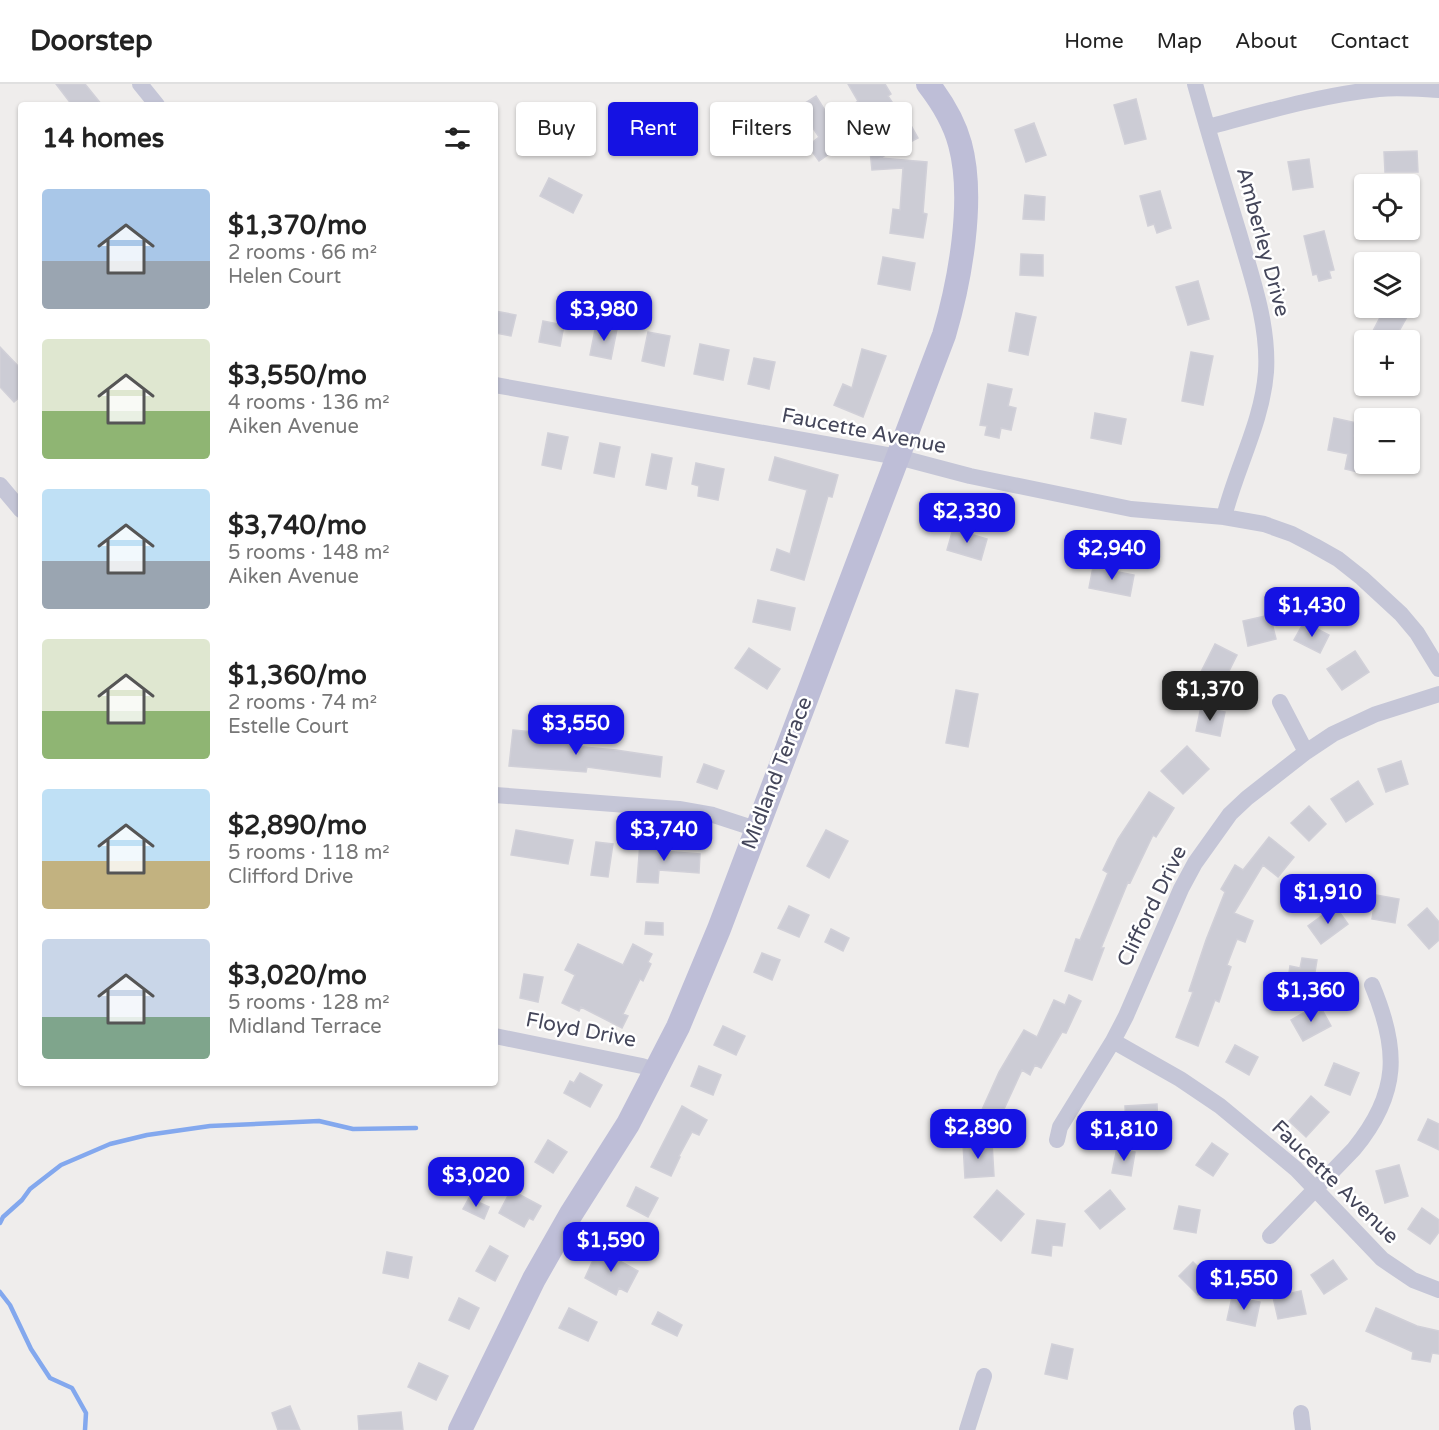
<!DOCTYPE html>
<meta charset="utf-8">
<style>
:root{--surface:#fff;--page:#f6f6f6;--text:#222;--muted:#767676;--line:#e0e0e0;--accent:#1512e3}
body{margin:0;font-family:"Varela Round",sans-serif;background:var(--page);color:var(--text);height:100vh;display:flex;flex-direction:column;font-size:22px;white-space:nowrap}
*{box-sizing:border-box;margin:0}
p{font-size:20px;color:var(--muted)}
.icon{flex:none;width:33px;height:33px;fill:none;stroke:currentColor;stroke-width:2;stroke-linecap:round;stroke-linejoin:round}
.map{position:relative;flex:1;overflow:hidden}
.side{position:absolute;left:18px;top:18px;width:480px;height:984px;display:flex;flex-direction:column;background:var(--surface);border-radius:6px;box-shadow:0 2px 4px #0004}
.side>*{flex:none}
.guide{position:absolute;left:516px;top:18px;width:570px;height:54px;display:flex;gap:12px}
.buttons{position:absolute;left:1354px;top:90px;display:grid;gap:12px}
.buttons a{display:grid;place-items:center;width:66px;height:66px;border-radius:6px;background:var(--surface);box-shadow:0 2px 4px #0004;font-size:30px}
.price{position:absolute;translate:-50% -51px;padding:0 14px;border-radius:12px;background:var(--accent);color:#fff;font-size:20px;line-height:39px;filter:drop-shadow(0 2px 3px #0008)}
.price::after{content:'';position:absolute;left:50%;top:36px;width:18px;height:14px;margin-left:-9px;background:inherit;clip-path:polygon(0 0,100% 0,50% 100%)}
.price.current{background:#222;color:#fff}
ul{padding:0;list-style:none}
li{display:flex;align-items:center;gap:18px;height:150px;padding:0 24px}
li span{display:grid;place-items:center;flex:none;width:168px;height:120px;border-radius:6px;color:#555}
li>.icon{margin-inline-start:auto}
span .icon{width:72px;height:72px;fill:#fffc;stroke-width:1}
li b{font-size:26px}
h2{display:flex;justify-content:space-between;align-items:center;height:72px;padding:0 24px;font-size:26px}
.chip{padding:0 21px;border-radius:6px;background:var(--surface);box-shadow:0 2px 4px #0004;font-size:21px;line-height:54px}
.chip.current{background:var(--accent);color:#fff}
header{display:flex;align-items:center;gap:36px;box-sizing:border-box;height:84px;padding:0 30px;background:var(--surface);border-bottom:2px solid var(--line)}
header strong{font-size:28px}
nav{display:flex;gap:33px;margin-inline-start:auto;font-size:21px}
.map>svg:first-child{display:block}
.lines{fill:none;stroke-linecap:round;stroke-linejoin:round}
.stream{stroke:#83a8ee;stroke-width:4.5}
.building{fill:#ccccd5;stroke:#d1d0d8;stroke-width:1.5}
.street{stroke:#c5c6d7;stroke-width:16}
.secondary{stroke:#bebed7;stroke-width:24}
.labels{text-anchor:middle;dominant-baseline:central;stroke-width:5;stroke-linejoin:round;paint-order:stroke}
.street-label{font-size:21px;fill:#44465a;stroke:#fff}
</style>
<header>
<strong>Doorstep</strong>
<nav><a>Home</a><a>Map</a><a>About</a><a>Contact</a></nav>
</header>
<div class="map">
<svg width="1439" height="1346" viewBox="0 0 1439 1346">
<rect width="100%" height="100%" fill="#efedec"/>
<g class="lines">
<path class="stream" d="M0 1139 3 1133 22 1116 30 1105 61 1081 110 1060 147 1051 210 1042 319 1037 353 1045 416 1044
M0 1208 10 1221 31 1265 50 1294 72 1304 86 1329 85 1346"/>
</g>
<path class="building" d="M56 0H85L102 21H72Z
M848 0H885L891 10 888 12 906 39 909 38 918 54 880 74 927 78 923 129 927 130 923 154 890 149 893 125 900 126 903 84 872 86 869 57 855 67 848 57 819 77 808 62 819 53 799 23 816 12 831 36 858 17Z
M1136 15 1146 55 1125 60 1114 21Z
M1034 39 1046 71 1026 78 1015 46Z
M1417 67 1418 88H1385L1384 68Z
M1309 75 1313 103 1293 106 1288 78Z
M549 94 582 111 573 129 540 112Z
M1160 107 1171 144 1157 149 1154 140 1148 142 1140 112Z
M1025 111 1045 113 1044 136 1023 135Z
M1324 147 1334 186 1329 187 1331 194 1319 197 1317 190 1313 191 1304 152Z
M1021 170 1043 171V192L1020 191Z
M883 173 915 179 910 206 878 200Z
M1198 197 1209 235 1188 241 1176 203Z
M1385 224H1412L1394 256 1373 247Z
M495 227 516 231 511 252 495 249Z
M1016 229 1036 233 1028 271 1009 267Z
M543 237 564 241 560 262 539 258Z
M596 241 617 245 611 275 590 271Z
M648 248 670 252 664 282 642 277Z
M700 260 729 266 723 296 694 290Z
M0 263 21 285V312L14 318 0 303Z
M862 265 886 272 863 333 834 321 843 300 852 304Z
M1191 268 1213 272 1203 321 1182 317Z
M754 274 775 278 769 305 748 300Z
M988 300 1012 305 1008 322 1016 324 1011 346 1001 344 999 354 985 351 987 342 980 341Z
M1095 329 1126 335 1121 360 1091 354Z
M1334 334 1357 339 1354 352 1365 355 1358 388 1345 385 1348 370 1328 366Z
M548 349 568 353 561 385 542 381Z
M600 359 620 363 614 393 594 389Z
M652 370 672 374 666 405 646 401Z
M775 373 838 391 832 413 828 412 804 496 771 486 777 465 790 470 807 406 769 396Z
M696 379 724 385 718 416 698 412 699 402 692 400Z
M953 445 987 455 981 476 947 466Z
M1093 483 1134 491 1130 512 1089 504Z
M758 516 795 524 790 546 753 538Z
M1270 531 1276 555 1248 562 1243 537Z
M1304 538 1329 551 1320 569 1294 556Z
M1215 560 1237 571 1223 599 1201 588Z
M749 564 780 585 767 605 735 584Z
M1355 567 1369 588 1342 606 1327 585Z
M956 606 978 610 968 663 946 659Z
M1201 623 1225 628 1220 652 1196 647Z
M513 646 534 648V651L573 654V662L616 666 662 673 660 693 587 683 586 688 509 682Z
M1187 662 1209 685 1183 710 1161 687Z
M1401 677 1408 700 1386 708 1378 685Z
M704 680 724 687 717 705 697 698Z
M1358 697 1373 720 1346 738 1331 715Z
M1149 708 1174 724 1156 753 1153 751 1130 799 1128 798 1101 864H1104L1092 896 1065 887 1076 855 1080 856 1108 789 1103 786 1118 755Z
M1309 722 1326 740 1309 757 1291 739Z
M516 746 573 756 568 780 511 771Z
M826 746 848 757 829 794 807 782Z
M1269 753 1294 773 1278 793 1263 781 1234 829 1253 837 1245 858 1237 855 1227 881 1231 883 1219 918 1215 916 1198 962 1176 953 1193 908 1189 907 1206 856 1225 808 1221 805 1235 781 1243 786Z
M596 758 613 760 608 793 591 791Z
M640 758 661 760V767L700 770 699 789 659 786 658 799 637 798Z
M1376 811 1399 815 1395 839 1372 835Z
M789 822 809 831 799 853 778 844Z
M1335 822 1348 840 1321 860 1308 842Z
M1427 824 1439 838V856L1429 865 1408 841Z
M646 838 663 839V851L645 850Z
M831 845 849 854 843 867 825 858Z
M578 860 623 881 633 860 652 870 648 878 651 880 643 897 640 895 623 930 628 932 622 944 581 923 579 927 562 919 575 891 565 886Z
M762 869 780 876 772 896 754 888Z
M1302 874 1317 876 1312 907 1287 903 1290 882 1300 884Z
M524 890 543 893 538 918 520 914Z
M1069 911 1081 917 1066 949 1062 948 1041 984 1035 981 1030 991 1022 986 998 1038 980 1030 999 988 1024 946 1037 953 1054 916 1065 921Z
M1319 920 1331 942 1303 957 1291 936Z
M723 942 745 952 736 971 714 961Z
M1235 961 1258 973 1249 991 1226 978Z
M1334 979 1359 989 1350 1011 1325 1001Z
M699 982 721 991 713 1011 691 1002Z
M580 989 602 1001 590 1023 564 1009 570 997 574 999Z
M1311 1012 1329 1028 1306 1053 1289 1037Z
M1157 1020 1158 1042 1126 1044 1125 1022Z
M682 1022 707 1036 699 1051 692 1048 679 1072 680 1073 671 1092 651 1083Z
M1428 1035 1439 1040V1066L1418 1056Z
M548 1056 567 1068 553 1089 535 1078Z
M992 1058 994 1092 965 1094 963 1060Z
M1212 1059 1228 1070 1213 1092 1196 1081Z
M1117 1064 1135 1068 1131 1092 1112 1089Z
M1399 1081 1408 1112 1385 1119 1376 1087Z
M636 1103 658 1114 648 1133 627 1122Z
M511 1106 541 1122 533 1136 529 1134 524 1143 499 1129Z
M997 1106 1024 1130 1001 1157 974 1133Z
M1110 1106 1125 1125 1100 1145 1085 1127Z
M469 1114 489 1123 484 1135 463 1125Z
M1179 1122 1200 1126 1196 1149 1174 1145Z
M1422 1124 1439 1136V1148L1430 1160 1408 1145Z
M1037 1136 1065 1140 1062 1162 1052 1161 1051 1172 1032 1169Z
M490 1162 508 1172 495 1197 476 1187Z
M598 1165 638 1187 627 1208 619 1204 616 1211 585 1194Z
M387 1168 412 1173 408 1194 383 1189Z
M1333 1176 1347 1195 1324 1210 1311 1191Z
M1193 1178 1212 1197 1198 1211 1179 1192Z
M1301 1207 1306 1230 1278 1235 1273 1213Z
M1232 1213 1260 1218 1255 1242 1227 1236Z
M459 1214 479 1224 469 1245 449 1236Z
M569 1224 597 1238 588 1257 559 1244Z
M1376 1224 1417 1242 1439 1247V1270L1432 1269 1430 1278 1412 1275 1413 1268 1366 1247Z
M658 1228 682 1241 677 1252 652 1240Z
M1052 1260 1073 1265 1067 1295 1045 1290Z
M419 1279 448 1292 436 1316 408 1303Z
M290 1322 300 1346H278L272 1329Z
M401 1328 403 1346H359L358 1332Z"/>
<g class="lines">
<path class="street" d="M140 0 157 21
M1195 0C1209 50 1224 100 1239 149 1252 194 1269 241 1266 288 1262 339 1236 384 1224 433
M1208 43C1264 28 1321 11 1379 5 1399 3 1419 5 1439 6
M495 301 898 373 970 392 1131 425 1224 433 1264 440 1292 450 1315 462 1338 475 1362 494 1401 530 1417 549 1439 585
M0 401 21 426
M1280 618 1306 668
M495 711 679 725 713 731 756 745
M495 952 642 982 657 987
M1113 957 1180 995 1220 1022 1296 1085 1382 1175 1413 1196 1439 1206
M1057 1056 1060 1043 1113 957 1126 932 1181 805 1195 779 1230 730 1247 714 1306 668 1333 650 1376 630 1439 610
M1270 1152 1354 1065C1400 1009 1399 965 1372 901
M1301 1329 1303 1346
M967 1346 984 1292"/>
<path class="secondary" d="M460 1346 534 1195 571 1130 628 1040 678 943 719 845 944 251C960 197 975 115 960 60 954 38 942 18 928 0"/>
</g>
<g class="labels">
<g class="street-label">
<text transform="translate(1263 158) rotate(75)">Amberley Drive</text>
<text transform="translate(864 347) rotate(11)">Faucette Avenue</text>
<text transform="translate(777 689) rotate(-69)">Midland Terrace</text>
<text transform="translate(1152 822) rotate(-64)">Clifford Drive</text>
<text transform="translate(581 946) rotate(11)">Floyd Drive</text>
<text transform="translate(1335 1098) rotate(44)">Faucette Avenue</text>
</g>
</g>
</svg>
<div class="buttons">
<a><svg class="icon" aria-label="locate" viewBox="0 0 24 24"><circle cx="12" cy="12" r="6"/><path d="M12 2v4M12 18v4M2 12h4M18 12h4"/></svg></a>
<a><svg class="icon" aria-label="layers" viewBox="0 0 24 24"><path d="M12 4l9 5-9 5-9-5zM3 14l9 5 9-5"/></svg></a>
<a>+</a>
<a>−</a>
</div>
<b class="price" style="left:604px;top:258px">$3,980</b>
<b class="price" style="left:967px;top:460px">$2,330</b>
<b class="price" style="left:1112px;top:497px">$2,940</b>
<b class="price" style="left:1312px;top:554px">$1,430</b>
<b class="price current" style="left:1210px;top:638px">$1,370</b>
<b class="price" style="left:576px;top:672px">$3,550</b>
<b class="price" style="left:664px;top:778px">$3,740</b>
<b class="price" style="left:1328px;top:841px">$1,910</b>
<b class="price" style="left:1311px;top:939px">$1,360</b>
<b class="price" style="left:978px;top:1076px">$2,890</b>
<b class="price" style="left:1124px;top:1078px">$1,810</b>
<b class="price" style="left:476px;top:1124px">$3,020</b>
<b class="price" style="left:611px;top:1189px">$1,590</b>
<b class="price" style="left:1244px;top:1227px">$1,550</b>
<div class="guide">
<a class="chip">Buy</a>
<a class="chip current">Rent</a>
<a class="chip">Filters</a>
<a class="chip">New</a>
</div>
<section class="side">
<h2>14 homes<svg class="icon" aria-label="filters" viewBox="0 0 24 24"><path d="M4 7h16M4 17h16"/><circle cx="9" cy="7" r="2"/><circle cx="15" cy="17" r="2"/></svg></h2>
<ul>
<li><span style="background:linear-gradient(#a9c7e8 60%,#9aa5b1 0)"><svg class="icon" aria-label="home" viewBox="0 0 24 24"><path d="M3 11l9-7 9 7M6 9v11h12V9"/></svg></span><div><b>$1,370/mo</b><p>2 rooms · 66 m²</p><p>Helen Court</p></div></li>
<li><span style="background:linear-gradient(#dfe7d0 60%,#8fb573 0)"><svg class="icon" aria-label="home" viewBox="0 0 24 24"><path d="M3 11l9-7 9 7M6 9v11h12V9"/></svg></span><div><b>$3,550/mo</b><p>4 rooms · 136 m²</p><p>Aiken Avenue</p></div></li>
<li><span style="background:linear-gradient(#bfe0f5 60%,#9aa5b1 0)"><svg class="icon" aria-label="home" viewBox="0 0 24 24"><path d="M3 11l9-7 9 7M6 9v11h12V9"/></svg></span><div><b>$3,740/mo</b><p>5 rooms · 148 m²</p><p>Aiken Avenue</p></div></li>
<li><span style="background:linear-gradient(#dfe7d0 60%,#8fb573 0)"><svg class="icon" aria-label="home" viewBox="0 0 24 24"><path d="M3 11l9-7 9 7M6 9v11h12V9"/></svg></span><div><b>$1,360/mo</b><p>2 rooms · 74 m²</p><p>Estelle Court</p></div></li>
<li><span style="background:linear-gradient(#bfe0f5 60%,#c2b280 0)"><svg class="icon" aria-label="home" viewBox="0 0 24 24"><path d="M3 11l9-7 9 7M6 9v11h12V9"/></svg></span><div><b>$2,890/mo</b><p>5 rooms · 118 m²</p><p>Clifford Drive</p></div></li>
<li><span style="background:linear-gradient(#c9d6e8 65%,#7fa58c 0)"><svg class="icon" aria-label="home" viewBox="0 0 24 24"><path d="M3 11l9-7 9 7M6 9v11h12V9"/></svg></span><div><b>$3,020/mo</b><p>5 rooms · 128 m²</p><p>Midland Terrace</p></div></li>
</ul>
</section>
</div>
